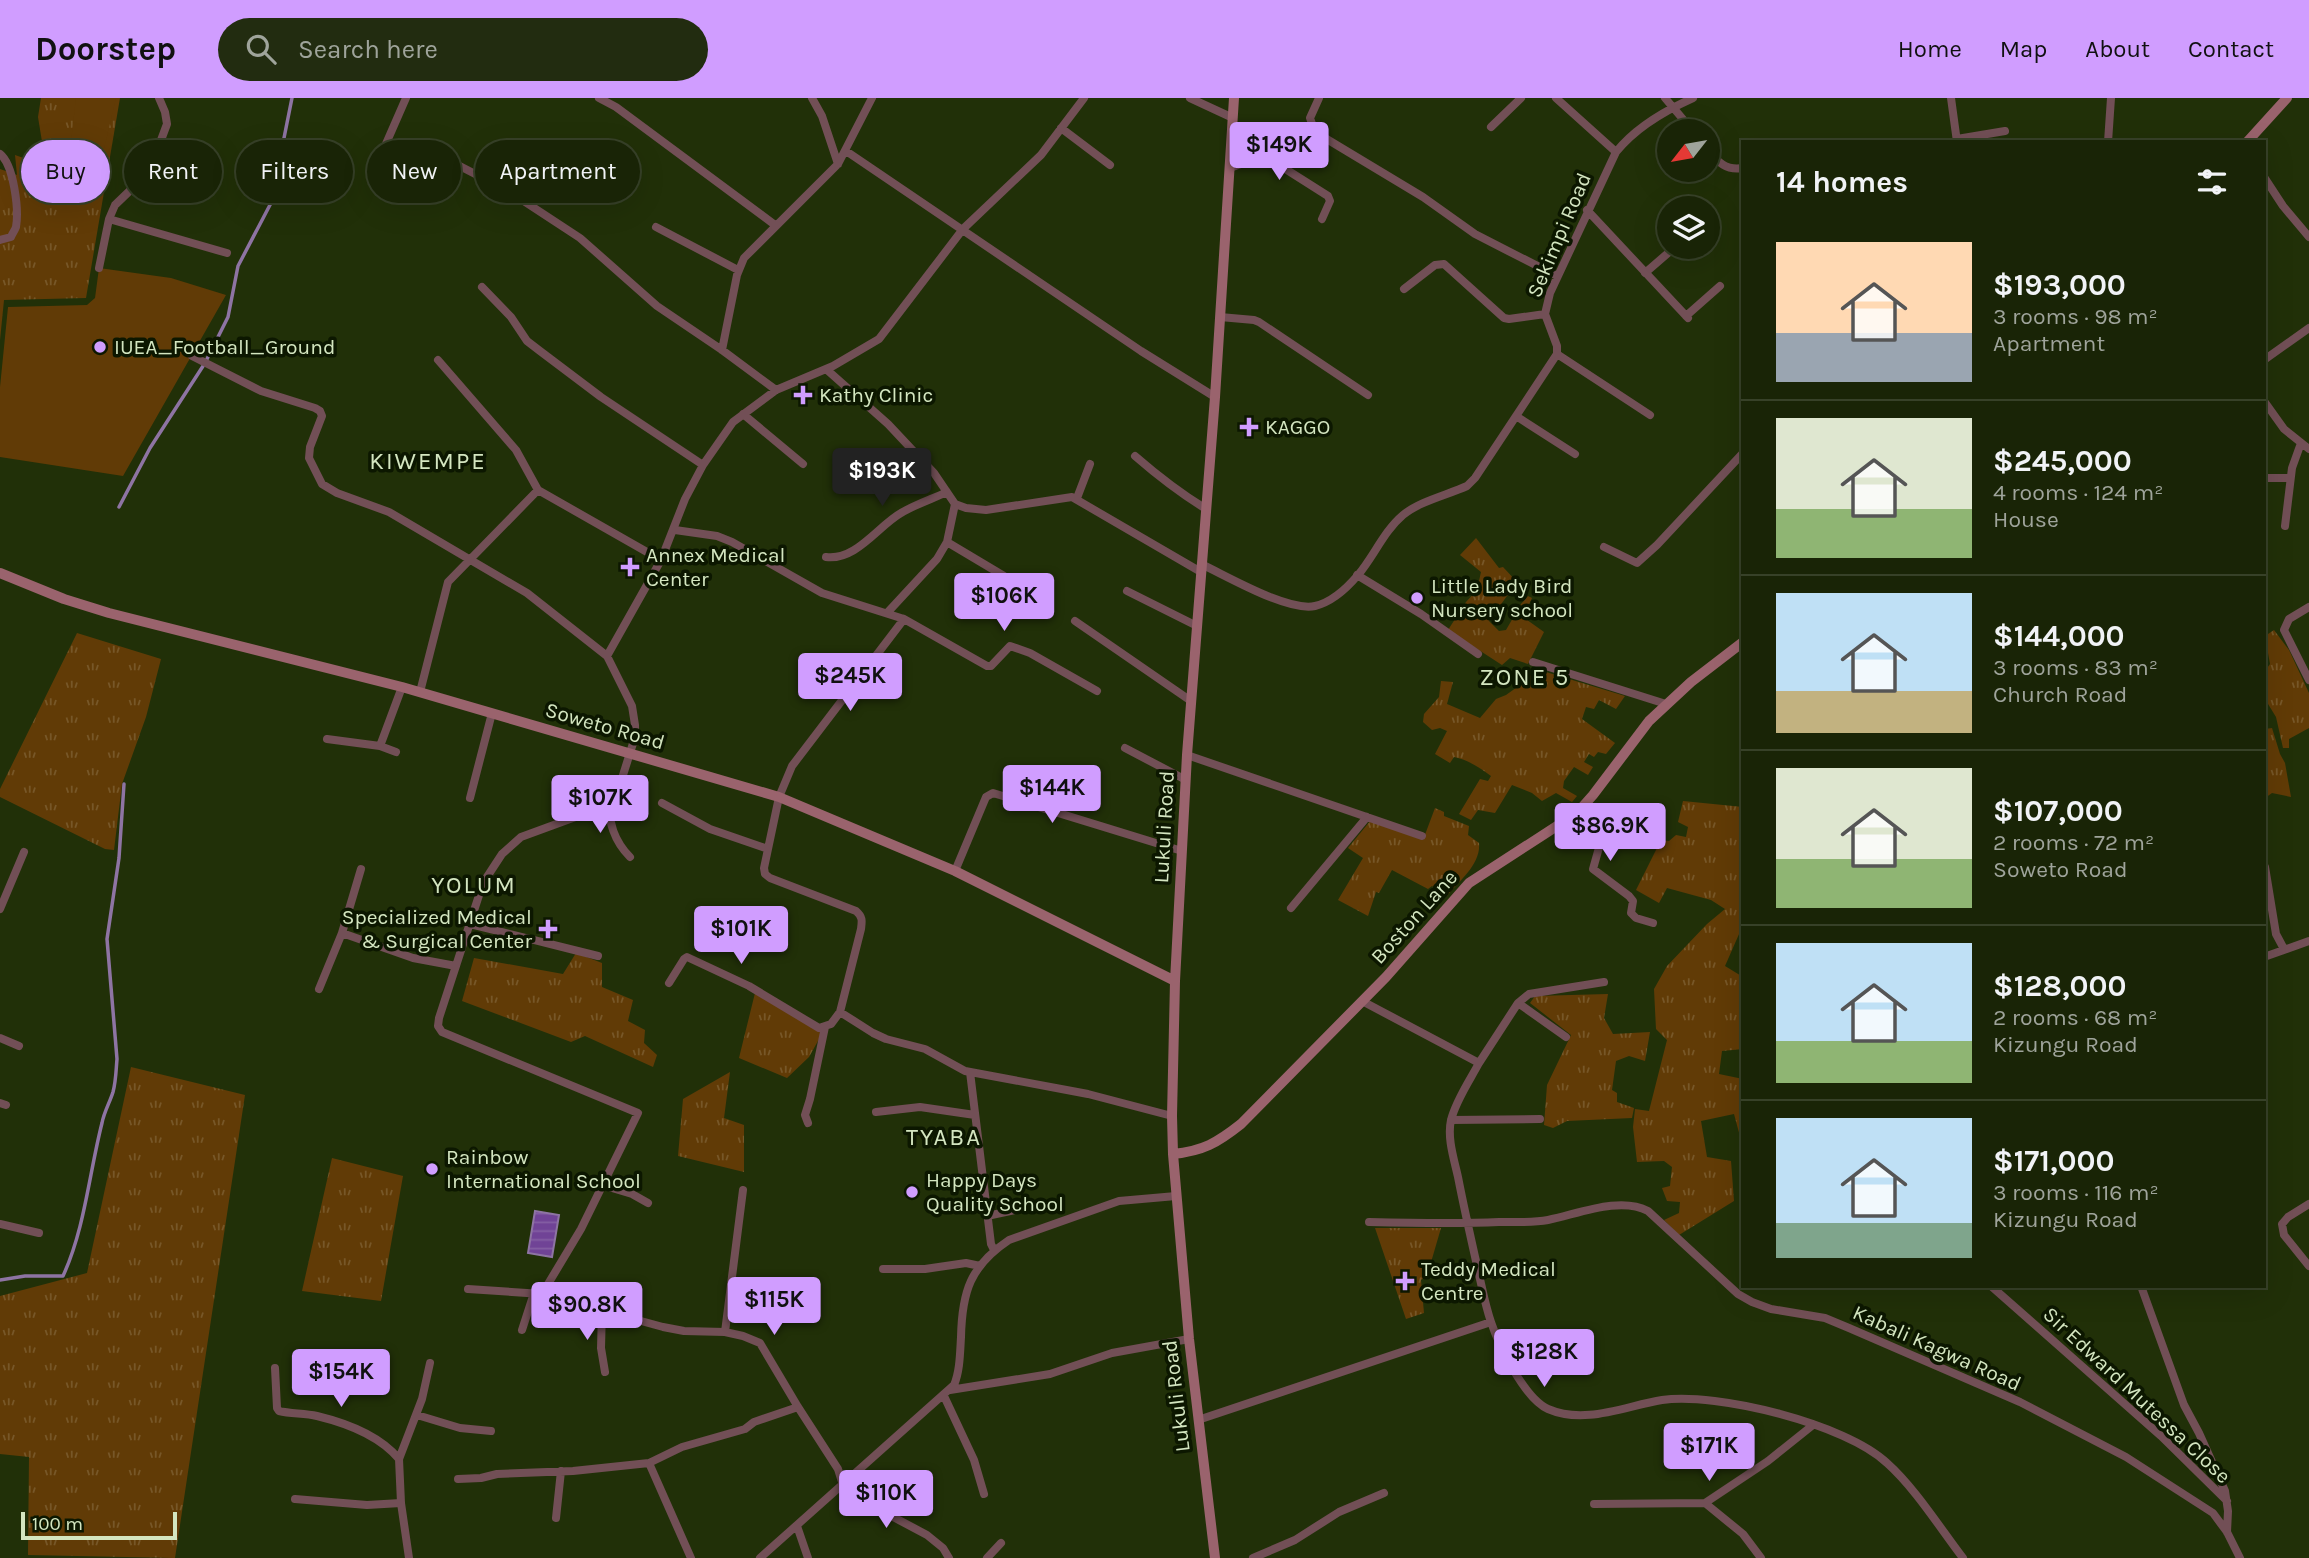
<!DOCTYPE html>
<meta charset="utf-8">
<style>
:root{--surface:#192406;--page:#222c10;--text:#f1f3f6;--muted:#9fa49b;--line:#374128;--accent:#d09dff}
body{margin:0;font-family:Karla,sans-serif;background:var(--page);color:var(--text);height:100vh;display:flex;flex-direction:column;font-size:26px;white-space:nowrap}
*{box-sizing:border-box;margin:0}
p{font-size:23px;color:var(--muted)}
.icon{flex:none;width:38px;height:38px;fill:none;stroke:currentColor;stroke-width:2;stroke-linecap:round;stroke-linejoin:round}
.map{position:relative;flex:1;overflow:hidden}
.sheet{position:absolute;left:1741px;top:42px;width:525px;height:1148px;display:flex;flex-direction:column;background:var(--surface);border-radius:0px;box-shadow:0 7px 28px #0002,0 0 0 2px var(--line)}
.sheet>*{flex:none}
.top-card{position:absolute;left:21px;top:42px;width:665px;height:63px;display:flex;gap:14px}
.needle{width:46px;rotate:239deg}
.buttons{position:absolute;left:1657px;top:21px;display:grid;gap:14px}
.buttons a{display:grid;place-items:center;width:63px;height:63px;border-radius:50%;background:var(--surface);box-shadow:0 7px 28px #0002,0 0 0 2px var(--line);font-size:35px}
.scale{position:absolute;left:21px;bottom:18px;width:156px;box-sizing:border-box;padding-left:7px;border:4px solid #d4e6c0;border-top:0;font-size:19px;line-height:24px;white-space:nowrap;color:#d4e6c0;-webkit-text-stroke:5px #0c1700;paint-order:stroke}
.price{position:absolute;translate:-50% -60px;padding:0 16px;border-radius:7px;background:var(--accent);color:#111;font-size:23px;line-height:46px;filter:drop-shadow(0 2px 4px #0008)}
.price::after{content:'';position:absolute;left:50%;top:42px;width:21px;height:16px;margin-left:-10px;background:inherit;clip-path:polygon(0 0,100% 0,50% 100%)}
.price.selected{background:#222;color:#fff}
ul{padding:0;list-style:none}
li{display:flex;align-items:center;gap:21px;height:175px;padding:0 35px}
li+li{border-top:2px solid var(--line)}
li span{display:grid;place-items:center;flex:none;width:196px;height:140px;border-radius:0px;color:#555}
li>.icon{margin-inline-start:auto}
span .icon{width:84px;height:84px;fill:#fffc;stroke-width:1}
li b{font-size:30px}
h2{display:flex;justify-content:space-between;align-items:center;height:84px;padding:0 35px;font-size:30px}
.pill{padding:0 24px;border-radius:32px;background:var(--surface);box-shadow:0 7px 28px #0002,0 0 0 2px var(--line);font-size:24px;line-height:63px}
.pill.selected{background:var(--accent);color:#111}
header{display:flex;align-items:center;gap:42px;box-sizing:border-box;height:98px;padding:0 35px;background:var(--accent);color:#111}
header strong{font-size:33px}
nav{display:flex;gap:38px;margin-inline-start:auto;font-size:24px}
.search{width:490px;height:63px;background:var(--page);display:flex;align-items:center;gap:18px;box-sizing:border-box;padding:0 24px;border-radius:38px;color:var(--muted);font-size:26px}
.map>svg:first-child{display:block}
.grass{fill:url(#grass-tufts)}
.garden{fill:#613b06}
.water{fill:url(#water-rules);stroke:#8e74a3;stroke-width:2}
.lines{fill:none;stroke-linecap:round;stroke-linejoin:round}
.stream{stroke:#8e74a3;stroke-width:3.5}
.street{stroke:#724f56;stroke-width:8}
.secondary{stroke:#9a636d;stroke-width:10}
.poi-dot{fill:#d09dff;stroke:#0c1700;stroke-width:2.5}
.labels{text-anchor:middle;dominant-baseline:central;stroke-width:7;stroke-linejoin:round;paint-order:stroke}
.street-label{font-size:21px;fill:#d4e6c0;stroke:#0c1700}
.poi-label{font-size:21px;fill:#d4e6c0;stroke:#0c1700;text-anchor:start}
.quarter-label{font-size:24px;letter-spacing:2px;fill:#d4e6c0;stroke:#0c1700}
</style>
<header>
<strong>Doorstep</strong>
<div class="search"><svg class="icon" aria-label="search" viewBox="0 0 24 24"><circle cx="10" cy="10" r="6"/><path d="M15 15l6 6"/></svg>Search here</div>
<nav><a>Home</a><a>Map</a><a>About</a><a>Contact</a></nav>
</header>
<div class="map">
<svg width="2309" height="1460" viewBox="0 0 2309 1460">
<defs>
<pattern id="grass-tufts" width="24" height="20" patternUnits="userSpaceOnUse" patternTransform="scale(1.75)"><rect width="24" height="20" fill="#613b06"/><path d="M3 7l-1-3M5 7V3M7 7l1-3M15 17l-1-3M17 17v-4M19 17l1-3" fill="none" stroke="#775728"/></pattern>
<pattern id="water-rules" width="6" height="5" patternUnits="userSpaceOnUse" patternTransform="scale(1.75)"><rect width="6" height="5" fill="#704396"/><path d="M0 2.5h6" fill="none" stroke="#845ea3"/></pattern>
</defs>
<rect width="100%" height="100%" fill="#213008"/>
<path class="grass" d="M41 0H120L86 200 4 202 0 242V71L17 77 15 57 46 68 38 19Z
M1476 440 1499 470 1503 469 1517 484 1489 523 1499 533 1506 532 1521 506 1528 498 1532 500 1523 519 1544 534 1528 566 1510 560 1502 567 1448 532 1466 504 1477 492 1481 474 1460 457Z
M2274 532 2289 552 2309 595V630L2289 641V650H2283L2276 619 2265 601V573L2270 566 2265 538Z
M77 535 161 561 146 619 122 686 114 752 105 751 0 699V691Z
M1536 571 1625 598 1616 611 1599 602 1594 611 1586 609 1582 621 1615 645 1606 656 1598 654 1594 659 1589 656 1584 664 1593 669 1588 677 1574 669 1564 683 1563 690 1577 698 1572 704 1556 695 1542 703 1532 695 1512 687 1495 715 1478 712 1471 722 1459 716 1480 681 1488 683 1491 678C1479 669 1468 662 1454 659L1450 665 1435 656 1447 633 1440 630 1432 632 1423 624 1424 616 1439 599 1441 583 1453 584 1447 606 1480 620 1496 601 1506 597 1527 582Z
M2272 630 2280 656 2285 665 2291 699 2272 695 2265 700V631Z
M1683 703 1743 709V827L1725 868 1743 879V951L1722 953 1719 976 1743 981V1100L1741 1042 1734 1016 1701 1023 1707 1059 1731 1063 1734 1103 1679 1137 1664 1122 1679 1115 1680 1104 1667 1103 1662 1090 1670 1088 1672 1069 1664 1063 1637 1064 1633 1029 1635 1011 1649 1013 1667 942 1656 931 1654 891 1667 868 1707 826 1725 811 1711 802 1667 790 1659 805 1636 792 1661 742 1669 743 1676 737 1686 739 1688 729 1678 724Z
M1435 710 1444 714V718L1469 728 1468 737 1479 745C1481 766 1460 782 1447 798L1432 788 1428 791 1392 772 1379 795 1376 794 1368 818 1338 802 1363 760 1348 750 1371 722 1423 742Z
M576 855 602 865V889L633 902 628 923 645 932 644 945 657 957 653 969 585 938 571 944 462 903 474 860 563 876Z
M755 895 823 934 809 959 787 980 739 960Z
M1608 896 1604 920 1613 936 1650 934 1645 963 1629 958 1616 963 1612 992 1617 995V1004L1634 1010 1632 1020 1567 1023 1553 1030 1544 1027 1547 987 1571 937 1530 905 1535 898Z
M131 969 245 997 175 1460 28 1457 29 1359 0 1356V1198L87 1175Z
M730 974 724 1020 744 1027V1074L678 1058 683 1001Z
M332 1060 403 1078 381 1203 302 1193Z
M1375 1130H1441L1427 1178 1421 1182 1424 1215 1406 1221Z"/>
<path class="garden" d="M76 0H116L99 72 69 62Z
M99 170 171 180 226 197 123 378 0 359V289L8 209 87 207 95 200Z"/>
<path class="water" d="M535 1113 559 1117 552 1159 528 1155Z"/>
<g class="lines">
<path class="stream" d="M119 409 150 350 205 265 228 219 238 168 271 105 292 0
M0 1182 25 1178H63C85 1130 89 1076 102 1025 104 1014 110 1004 113 994 116 983 116 972 117 961L107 841 119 760 124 686"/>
<path class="street" d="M599 0 616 9 775 127
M812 0 822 18 838 66
M1190 0 1233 20
M1319 0 1310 20 1315 34 1423 99 1475 136 1557 178
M1556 0 1616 54
M1665 0 1693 33
M1951 0 1957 44
M1491 29 1521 0
M1061 30 1110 67
M1957 41 2005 33
M2108 44 2111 0
M385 48 406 0
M1708 52C1718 64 1726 73 1743 70
M846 53 1141 253 1215 299
M0 56C14 67 19 112 16 129 15 132 12 136 11 139L0 142
M448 62 510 94 580 140 657 208 722 252 776 292
M1230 70 1259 59 1268 60 1328 98 1330 103 1322 121
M2264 79 2283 108 2309 139
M1587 112 1688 220
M109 121 227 155
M656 129 738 172
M99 170 109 121 115 107 142 81 154 61 167 26 165 14 159 0
M1645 175 1675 149
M482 189 511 219 527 243 540 253 601 299 703 367
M1404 191 1435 167 1444 166 1504 220 1509 221 1545 216
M1686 218 1720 188
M1220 219 1254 222 1259 224 1368 297
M722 252 737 177 744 160 838 66 872 0
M1557 256 1650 317
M192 258 261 293 315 310 320 313 322 318 310 349 309 360 322 386 337 395 389 414 527 495 607 558
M438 262 516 352 538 392 661 462
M2264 262 2309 230
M826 271 888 326 934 375 955 406 966 410 986 412 1072 399 1201 474
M2264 303 2284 331 2309 351
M743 316 803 366
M1516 318 1575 356
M1135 358C1158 378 1180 395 1206 411
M2264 380H2290
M1077 400 1090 366
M2285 428 2292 370 2301 345
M675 432 717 438 732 444 822 495 904 521 987 568H991L1010 548 1030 555 1097 593
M947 444 1004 478
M1604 449 1637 465 1657 447 1743 355
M826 459C856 463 878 428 901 415 916 406 932 401 947 394
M1201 466C1227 478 1288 514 1315 508 1332 504 1347 490 1358 477 1374 458 1384 433 1403 417 1420 403 1447 397 1467 388L1475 380 1557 256V248L1545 216 1550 195 1616 54C1636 29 1664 13 1693 0
M1357 477 1421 516 1478 556
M1127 493 1197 528
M2309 509 2289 521 2284 532 2309 582
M887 515 937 461 947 444 955 406
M1075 523 1191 603
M1533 564 1666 606
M420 594 448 484 538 392
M327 641 380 648
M1125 650 1186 682
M396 654 380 648 402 589
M1187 657 1422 738
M470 700 492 615
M610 702C607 723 615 744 630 759
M662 705 710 731 768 751
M1570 720 1600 746 1593 771 1629 798 1633 803 1631 815 1636 820 1653 825
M2265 769 2276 836 2284 851
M361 771 342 835 413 860 456 868
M955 773 986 699 993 695 1182 753
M1291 810 1367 719
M0 811 24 754
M470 826 598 858
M2264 859 2309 843
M669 885 684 861 687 859 749 888 819 930 831 926 840 914 861 831C862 823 863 819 856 813L770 780 765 776 764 770 779 699 792 668 904 521
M319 891 342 835
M1362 903 1479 965C1470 982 1456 1002 1451 1022 1447 1040 1454 1061 1458 1079 1464 1110 1471 1141 1478 1172 1482 1189 1485 1207 1491 1224 1499 1248 1525 1301 1548 1311 1585 1327 1625 1308 1662 1302 1717 1294 1846 1326 1887 1365 1915 1390 1940 1430 1963 1460
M1518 905 1566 939
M840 914 873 935 886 941 925 951 965 973 1088 996 1172 1018
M0 940 19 948
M1479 965 1518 905 1529 896 1604 884
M970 974 991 1146 994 1152
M0 1005 6 1007
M876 1014 920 1009 975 1017
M1451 1022 1540 1021
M808 1025 805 1017 810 1001 825 929
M602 1087 632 1096 648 1105
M743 1092 725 1234 743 1238 760 1245 798 1309 838 1371 843 1387 867 1405 927 1437 943 1450 949 1460
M2309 1106 2288 1119 2282 1126 2284 1137 2309 1168
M987 1118 1043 1106
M1369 1124C1412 1125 1456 1126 1499 1124 1515 1124 1532 1125 1548 1122 1578 1116 1620 1098 1648 1113L1738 1196 1752 1204 1771 1211 1825 1220 1849 1230 2020 1304 2126 1359 2213 1415 2227 1434 2240 1460
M0 1126 39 1135
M883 1171H925L966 1165 980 1168
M1991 1188 2161 1338 2227 1403
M2141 1188 2184 1307 2199 1335 2225 1393 2228 1413 2227 1434
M468 1191 542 1196
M602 1212 601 1250 605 1274
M522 1232 534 1195
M725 1234 684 1233 663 1229 542 1196 581 1131 638 1015 442 934 438 928 439 920 483 785 502 756 521 739 600 710 618 693 635 639V627L632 608 607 558 661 462 685 401 703 367 733 324 776 292 833 268 879 241 963 131 1041 57 1084 0
M275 1270 277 1310 279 1313C291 1316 304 1315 317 1318 346 1325 380 1338 399 1361
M950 1292 1050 1276 1112 1255 1189 1241
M944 1298 974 1362 984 1396
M417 1317 460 1330 491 1333
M1198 1322 1491 1224
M649 1365 691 1460
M458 1381 481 1380 497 1376 573 1373 649 1365 682 1349 745 1331 754 1324 798 1309
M295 1401 367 1407 401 1405
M1705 1405 1743 1436 1761 1460
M1594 1406 1705 1405 1768 1363 1813 1327
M556 1420 561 1373
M797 1428 808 1460
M409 1460 401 1405 399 1361 422 1301 430 1265
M760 1460 954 1287C960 1273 960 1255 961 1239 962 1194 970 1168 1009 1142L1119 1103 1176 1098
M987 1460 1001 1445
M1253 1460 1295 1442 1339 1414 1384 1395"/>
<path class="secondary" d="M2247 44 2287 0
M0 475 64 501 109 515 402 589 779 699 955 773 1175 883
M1173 1056C1203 1053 1217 1045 1241 1026L1386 879 1469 785 1577 715 1593 697 1649 623 1691 584 1743 544
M1215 1460 1189 1241 1173 1056 1172 1018 1175 883 1187 657 1215 299 1234 0"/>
</g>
<g class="poi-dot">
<circle cx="100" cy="249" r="7"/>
<path d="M799.5 286.5h7v7h7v7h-7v7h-7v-7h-7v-7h7z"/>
<path d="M1245.5 318.5h7v7h7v7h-7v7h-7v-7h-7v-7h7z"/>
<path d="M626.5 458.5h7v7h7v7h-7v7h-7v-7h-7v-7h7z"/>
<circle cx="1417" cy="500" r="7"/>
<path d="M544.5 820.5h7v7h7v7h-7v7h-7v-7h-7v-7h7z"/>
<circle cx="432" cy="1071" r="7"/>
<circle cx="912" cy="1094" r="7"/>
<path d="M1401.5 1172.5h7v7h7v7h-7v7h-7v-7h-7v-7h7z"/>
</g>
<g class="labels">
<g class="street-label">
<text transform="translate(1559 137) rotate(-67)">Sekimpi Road</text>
<text transform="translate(605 628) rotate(16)">Soweto Road</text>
<text transform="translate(1164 729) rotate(-87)">Lukuli Road</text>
<text transform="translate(1414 819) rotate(-48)">Boston Lane</text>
<text transform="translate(1937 1250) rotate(24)">Kabali Kagwa Road</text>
<text transform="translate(2137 1297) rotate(43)">Sir Edward Mutessa Close</text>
<text transform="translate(1176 1298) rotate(-97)">Lukuli Road</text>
</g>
<g class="poi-label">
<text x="114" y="249">IUEA_Football_Ground</text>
<text x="819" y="297">Kathy Clinic</text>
<text x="1265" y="329">KAGGO</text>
<text x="646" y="457">Annex Medical<tspan x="646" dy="24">Center</tspan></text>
<text x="1431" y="488">Little Lady Bird<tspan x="1431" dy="24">Nursery school</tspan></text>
<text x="532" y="819" text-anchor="end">Specialized Medical<tspan x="532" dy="24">&amp; Surgical Center</tspan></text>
<text x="446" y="1059">Rainbow<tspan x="446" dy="24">International School</tspan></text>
<text x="926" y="1082">Happy Days<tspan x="926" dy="24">Quality School</tspan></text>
<text x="1421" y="1171">Teddy Medical<tspan x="1421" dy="24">Centre</tspan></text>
</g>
<g class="quarter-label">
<text x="428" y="363">KIWEMPE</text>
<text x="1525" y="579">ZONE 5</text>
<text x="474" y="787">YOLUM</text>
<text x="944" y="1039">TYABA</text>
</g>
</g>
</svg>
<div class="buttons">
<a><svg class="needle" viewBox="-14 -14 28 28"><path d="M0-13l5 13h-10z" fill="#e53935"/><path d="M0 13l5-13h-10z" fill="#9fa49b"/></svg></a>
<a><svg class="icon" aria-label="layers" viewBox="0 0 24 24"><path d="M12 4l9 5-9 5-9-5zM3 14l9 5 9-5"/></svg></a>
</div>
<div class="scale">100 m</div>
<b class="price" style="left:1279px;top:84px">$149K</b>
<b class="price selected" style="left:882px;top:410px">$193K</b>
<b class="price" style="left:1004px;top:535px">$106K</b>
<b class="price" style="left:850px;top:615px">$245K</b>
<b class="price" style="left:1052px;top:727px">$144K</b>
<b class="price" style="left:600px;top:737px">$107K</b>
<b class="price" style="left:1610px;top:765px">$86.9K</b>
<b class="price" style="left:741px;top:868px">$101K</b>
<b class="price" style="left:774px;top:1239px">$115K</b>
<b class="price" style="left:587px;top:1244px">$90.8K</b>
<b class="price" style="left:1544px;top:1291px">$128K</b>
<b class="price" style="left:341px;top:1311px">$154K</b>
<b class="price" style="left:1709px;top:1385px">$171K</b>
<b class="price" style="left:886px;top:1432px">$110K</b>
<div class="top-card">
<a class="pill selected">Buy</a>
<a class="pill">Rent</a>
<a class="pill">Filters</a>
<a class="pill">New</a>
<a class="pill">Apartment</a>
</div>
<section class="sheet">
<h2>14 homes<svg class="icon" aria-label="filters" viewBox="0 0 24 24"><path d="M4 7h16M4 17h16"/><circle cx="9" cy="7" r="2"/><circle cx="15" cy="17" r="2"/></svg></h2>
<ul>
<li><span style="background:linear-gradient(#ffd9b3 65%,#9aa5b1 0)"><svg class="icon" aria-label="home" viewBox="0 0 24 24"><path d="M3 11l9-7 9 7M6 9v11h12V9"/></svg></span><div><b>$193,000</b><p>3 rooms · 98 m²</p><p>Apartment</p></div></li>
<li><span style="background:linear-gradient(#dfe7d0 65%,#8fb573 0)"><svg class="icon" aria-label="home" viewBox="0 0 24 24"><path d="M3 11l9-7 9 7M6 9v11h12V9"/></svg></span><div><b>$245,000</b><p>4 rooms · 124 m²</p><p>House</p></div></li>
<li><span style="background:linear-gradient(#bfe0f5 70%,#c2b280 0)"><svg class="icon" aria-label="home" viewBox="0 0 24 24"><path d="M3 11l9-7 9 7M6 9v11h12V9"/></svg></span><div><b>$144,000</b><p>3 rooms · 83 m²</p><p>Church Road</p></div></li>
<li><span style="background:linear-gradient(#dfe7d0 65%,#8fb573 0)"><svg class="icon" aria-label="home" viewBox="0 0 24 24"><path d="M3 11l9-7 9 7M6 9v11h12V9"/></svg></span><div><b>$107,000</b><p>2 rooms · 72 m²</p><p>Soweto Road</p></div></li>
<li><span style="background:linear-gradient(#bfe0f5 70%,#8fb573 0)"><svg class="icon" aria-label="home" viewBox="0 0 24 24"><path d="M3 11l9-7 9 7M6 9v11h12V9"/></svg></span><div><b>$128,000</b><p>2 rooms · 68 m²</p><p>Kizungu Road</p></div></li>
<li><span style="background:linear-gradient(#bfe0f5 75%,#7fa58c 0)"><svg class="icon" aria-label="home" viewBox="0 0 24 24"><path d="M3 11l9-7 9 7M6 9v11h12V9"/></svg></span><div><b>$171,000</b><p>3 rooms · 116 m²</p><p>Kizungu Road</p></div></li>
</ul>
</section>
</div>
